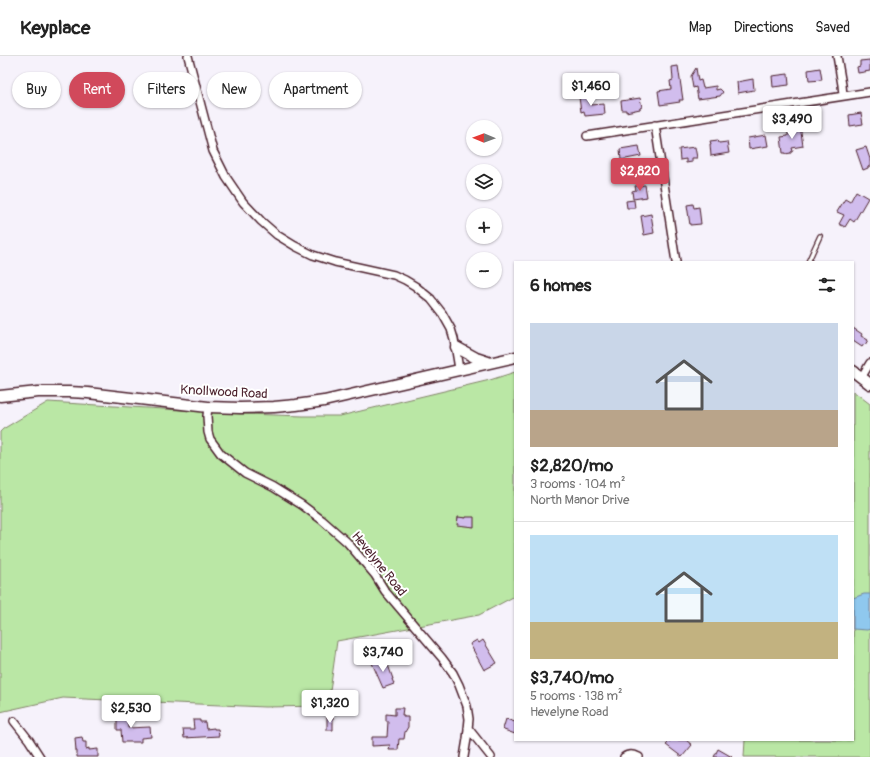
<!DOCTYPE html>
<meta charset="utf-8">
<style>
:root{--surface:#fff;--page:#f6f6f6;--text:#222;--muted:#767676;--line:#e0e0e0;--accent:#d1495b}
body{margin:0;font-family:Pangolin,sans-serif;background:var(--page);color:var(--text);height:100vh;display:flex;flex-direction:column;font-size:15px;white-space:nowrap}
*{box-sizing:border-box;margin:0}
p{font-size:13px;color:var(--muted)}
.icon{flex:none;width:22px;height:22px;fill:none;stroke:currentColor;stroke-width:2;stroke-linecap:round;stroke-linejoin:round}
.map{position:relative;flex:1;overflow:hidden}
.panel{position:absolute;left:514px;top:205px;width:340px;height:480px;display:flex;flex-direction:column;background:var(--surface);border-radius:0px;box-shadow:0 1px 3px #0004}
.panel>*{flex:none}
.top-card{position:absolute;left:12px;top:16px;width:380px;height:36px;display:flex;gap:8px}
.needle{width:26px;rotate:271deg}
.tools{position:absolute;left:466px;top:64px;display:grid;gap:8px}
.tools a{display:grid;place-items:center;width:36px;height:36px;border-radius:50%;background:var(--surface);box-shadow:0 1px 3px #0004;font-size:20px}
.price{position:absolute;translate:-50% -34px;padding:0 9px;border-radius:4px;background:#fff;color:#222;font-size:13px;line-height:26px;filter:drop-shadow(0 1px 2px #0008)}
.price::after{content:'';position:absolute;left:50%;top:24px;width:12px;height:9px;margin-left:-6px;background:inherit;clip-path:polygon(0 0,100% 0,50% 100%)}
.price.selected{background:var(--accent);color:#fff}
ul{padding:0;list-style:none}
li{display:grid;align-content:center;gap:8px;height:212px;padding:0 16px}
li+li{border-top:1px solid var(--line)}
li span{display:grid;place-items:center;height:124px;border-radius:0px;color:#555}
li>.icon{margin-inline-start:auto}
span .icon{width:72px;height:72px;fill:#fffc;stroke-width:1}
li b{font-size:17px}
h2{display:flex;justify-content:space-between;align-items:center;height:48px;padding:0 16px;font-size:17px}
.pill{padding:0 14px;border-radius:18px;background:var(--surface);box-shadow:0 1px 3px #0004;font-size:14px;line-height:36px}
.pill.selected{background:var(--accent);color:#fff}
header{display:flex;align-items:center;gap:24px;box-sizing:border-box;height:56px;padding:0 20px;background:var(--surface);border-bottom:1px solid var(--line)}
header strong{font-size:19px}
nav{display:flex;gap:22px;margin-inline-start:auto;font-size:14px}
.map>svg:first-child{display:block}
.green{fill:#bae7a5;stroke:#828368}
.water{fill:#8fc8ee;stroke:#7384a0}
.building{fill:#d1bded;stroke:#4a1f2b}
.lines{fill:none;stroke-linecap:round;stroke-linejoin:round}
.lane-casing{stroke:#4a1f2b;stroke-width:6}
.street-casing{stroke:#4a1f2b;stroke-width:10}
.secondary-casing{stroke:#4a1f2b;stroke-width:13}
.lane{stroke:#fff;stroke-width:3.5}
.street{stroke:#fff;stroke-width:7}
.secondary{stroke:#fff;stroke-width:10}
.labels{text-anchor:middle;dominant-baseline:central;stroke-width:4;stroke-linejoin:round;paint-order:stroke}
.street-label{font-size:13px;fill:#4a1f2b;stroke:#fff}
</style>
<header>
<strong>Keyplace</strong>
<nav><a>Map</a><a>Directions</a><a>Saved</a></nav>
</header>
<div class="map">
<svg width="870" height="701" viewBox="0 0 870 701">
<rect width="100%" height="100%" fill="#f6f2fb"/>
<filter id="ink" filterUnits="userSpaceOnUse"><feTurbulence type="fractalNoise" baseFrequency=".025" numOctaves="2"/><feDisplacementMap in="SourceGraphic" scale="8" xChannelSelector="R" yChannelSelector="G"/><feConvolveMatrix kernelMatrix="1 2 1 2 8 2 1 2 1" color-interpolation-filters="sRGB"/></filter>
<g filter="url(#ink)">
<path class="green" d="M515 316V540L479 559 337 585 328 650 265 651 63 642 0 656V376L3 373 48 346 245 358 303 360H340L490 324Z
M853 335 870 348V701H744L745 684H853Z"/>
<path class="water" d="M864 538H870V573L867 574 853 573V542Z"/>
<path class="building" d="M870 4V15L858 17 857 11 860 10V5Z
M678 10 683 44H679L680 46 660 49 658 35 671 33 670 25 673 24 672 11Z
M696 12 698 25 701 24 703 32 716 30V34L720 33 723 36 720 40 698 43 696 31 693 32 691 20Z
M820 12 822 24 809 25 808 14Z
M788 18 789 29 773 31 772 20Z
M753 23 754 34 738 37 737 26Z
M588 40 590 49 604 48 605 58 585 60 584 55 581 56 579 41Z
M640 42 642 51 640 52V53L626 56V54H622L621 45Z
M861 57 863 68 850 70 849 59Z
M800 69 803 90 792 92 793 95 791 96V97L785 98V97H783L781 81 788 80V76L792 75 791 71Z
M766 79 768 90 749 93 748 82Z
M718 84 719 87 727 86 729 97 711 100 710 88H711L710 85Z
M639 90 641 100 621 104 620 93Z
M695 91 697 102H692V106L686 107V103L680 104 679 93Z
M866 91 870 103V110L868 111V112L863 114 856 94Z
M645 129 647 141 633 143 632 135 636 134 635 130Z
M856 135 868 142 854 166 850 163 845 171 839 168 844 159 837 156 845 143 850 146Z
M634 144 635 152H627L626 145Z
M693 148 694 152 699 151 701 168 690 169 687 149Z
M651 158 654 177 644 179 641 160Z
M853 272 862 278 861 280 868 284 865 289 864 288 862 291 853 285Z
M458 461 466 462V461H474V471L457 469Z
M477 584 479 587 483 584 497 607 484 614 470 588Z
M383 602 386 610 388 609 393 623H392L394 628 383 632 372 607Z
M395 652H403L402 659H404V661H408V671L405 676 404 683H399L398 694H389L390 689 372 690V681H387L388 665H386V658L395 659Z
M127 654 128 672 150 671 151 681 141 682V686H122L121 674H117V655Z
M327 661H333V674H327Z
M506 663 515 666V678L504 674 503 673Z
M193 664H200V666H205L206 673 214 672V673H218L219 680 184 682 183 673H194Z
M82 681 83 686H86V693L89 692V694L98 693V701H77V695H76L75 682Z
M671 684H686L692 689 682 701 666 689Z
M718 693 732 701H714Z"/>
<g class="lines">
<g class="lane-casing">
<path id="lane" d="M808 206 820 180"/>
</g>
<g class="street-casing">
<path id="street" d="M188 0 213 95 226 121 243 146 261 165 277 179 295 190 313 199 335 206 394 219 405 224 415 230 431 243 442 257 451 273 454 283 459 313
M837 0 842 29 843 39
M655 69 676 206
M587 80 870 36
M861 322 870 307
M208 351 207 360 208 376 210 383 221 398 245 417 273 431 302 449 322 464 347 486 375 519 385 535 442 602 453 617 459 629 467 650 469 663 467 683 464 701
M14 665 29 684 40 701
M468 672 491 701
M624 701C628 698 634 698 639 701"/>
</g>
<g class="secondary-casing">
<path id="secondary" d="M456 291 476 302 488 306
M853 315 870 328
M0 340 38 336H69L88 337 208 351 240 352 274 351 296 349 324 345 515 301"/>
</g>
<use href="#lane" class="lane"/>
<use href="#street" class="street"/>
<use href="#secondary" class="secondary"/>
</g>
</g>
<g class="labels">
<g class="street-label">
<text transform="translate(224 336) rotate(3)">Knollwood Road</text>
<text transform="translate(379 508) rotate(51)">Hevelyne Road</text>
</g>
</g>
</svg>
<div class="tools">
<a><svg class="needle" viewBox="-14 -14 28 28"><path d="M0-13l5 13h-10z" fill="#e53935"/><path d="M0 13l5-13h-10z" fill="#767676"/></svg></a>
<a><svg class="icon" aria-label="layers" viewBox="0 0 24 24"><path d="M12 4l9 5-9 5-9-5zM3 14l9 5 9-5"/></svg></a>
<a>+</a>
<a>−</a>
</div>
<b class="price" style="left:591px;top:51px">$1,460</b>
<b class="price" style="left:792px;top:84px">$3,490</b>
<b class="price selected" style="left:640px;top:136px">$2,820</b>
<b class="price" style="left:383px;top:617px">$3,740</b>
<b class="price" style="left:330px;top:668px">$1,320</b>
<b class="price" style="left:131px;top:673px">$2,530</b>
<div class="top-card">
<a class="pill">Buy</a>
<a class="pill selected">Rent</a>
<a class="pill">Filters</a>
<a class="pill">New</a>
<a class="pill">Apartment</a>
</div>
<section class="panel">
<h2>6 homes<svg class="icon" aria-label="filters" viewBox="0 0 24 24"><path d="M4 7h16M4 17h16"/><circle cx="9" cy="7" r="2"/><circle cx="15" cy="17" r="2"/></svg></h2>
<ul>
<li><span style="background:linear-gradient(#c9d6e8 70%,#b9a48a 0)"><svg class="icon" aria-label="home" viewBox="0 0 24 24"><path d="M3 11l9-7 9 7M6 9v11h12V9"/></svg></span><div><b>$2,820/mo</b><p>3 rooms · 104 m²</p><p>North Manor Drive</p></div></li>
<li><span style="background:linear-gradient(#bfe0f5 70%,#c2b280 0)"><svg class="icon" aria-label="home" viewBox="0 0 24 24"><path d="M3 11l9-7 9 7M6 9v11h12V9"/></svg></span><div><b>$3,740/mo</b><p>5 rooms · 138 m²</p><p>Hevelyne Road</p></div></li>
</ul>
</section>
</div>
